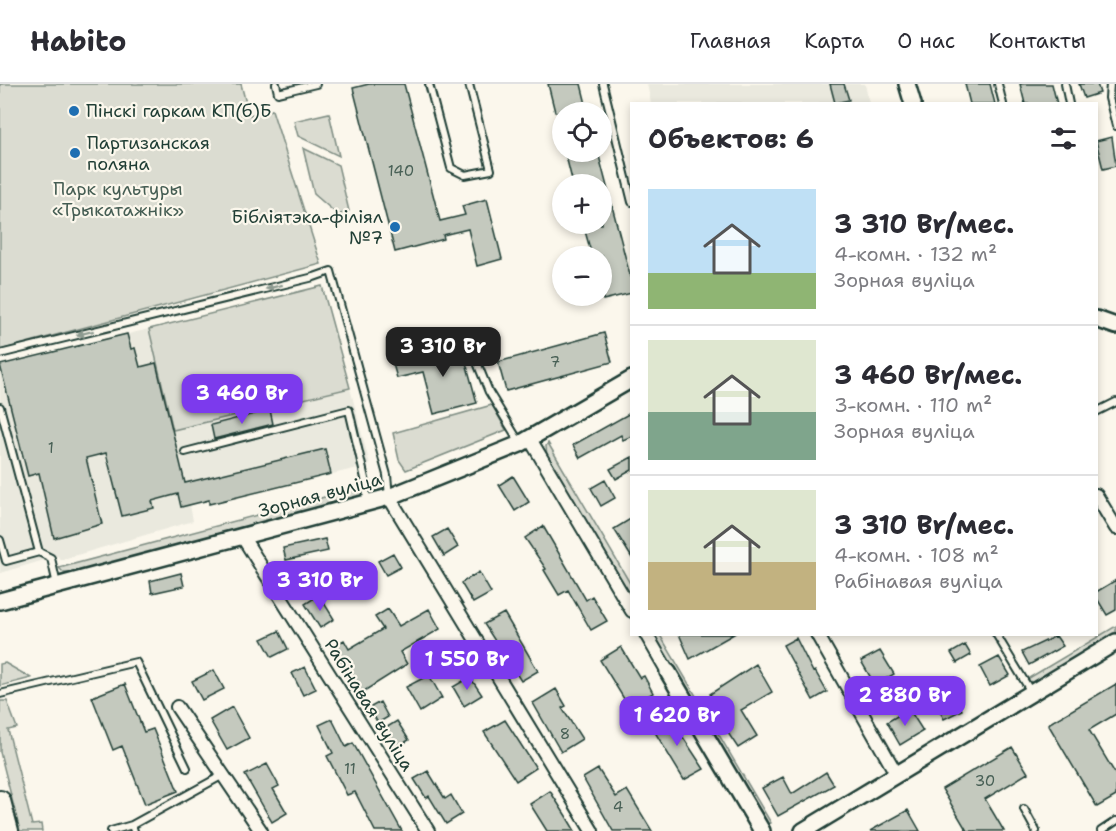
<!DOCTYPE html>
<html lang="ru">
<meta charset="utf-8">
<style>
:root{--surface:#fff;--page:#f7f7f7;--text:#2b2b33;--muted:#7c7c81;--line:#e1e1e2;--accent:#7c3aed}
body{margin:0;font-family:"Shantell Sans",sans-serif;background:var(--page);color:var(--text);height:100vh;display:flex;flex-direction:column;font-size:22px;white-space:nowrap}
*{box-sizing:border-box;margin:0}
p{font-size:20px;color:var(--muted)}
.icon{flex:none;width:33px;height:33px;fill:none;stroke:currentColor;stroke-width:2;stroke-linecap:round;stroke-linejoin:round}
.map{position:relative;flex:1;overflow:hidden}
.details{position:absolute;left:630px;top:18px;width:468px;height:534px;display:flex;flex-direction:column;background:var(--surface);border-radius:0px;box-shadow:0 3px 9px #0003}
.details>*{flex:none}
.fabs{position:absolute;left:552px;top:18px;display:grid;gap:12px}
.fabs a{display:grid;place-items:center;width:60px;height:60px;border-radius:50%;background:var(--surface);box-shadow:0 3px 9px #0003;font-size:30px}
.price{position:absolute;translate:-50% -51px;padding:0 14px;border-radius:12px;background:var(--accent);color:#fff;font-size:20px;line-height:39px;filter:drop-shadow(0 2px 3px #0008)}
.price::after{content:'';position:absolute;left:50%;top:36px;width:18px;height:14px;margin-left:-9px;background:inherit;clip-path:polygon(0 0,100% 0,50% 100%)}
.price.selected{background:#222;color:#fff}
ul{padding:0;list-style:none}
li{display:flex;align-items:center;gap:18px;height:150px;padding:0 18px}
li+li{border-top:2px solid var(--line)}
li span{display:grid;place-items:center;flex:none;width:168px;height:120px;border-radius:0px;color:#555}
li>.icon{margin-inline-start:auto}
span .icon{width:72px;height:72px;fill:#fffc;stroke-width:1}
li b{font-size:26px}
h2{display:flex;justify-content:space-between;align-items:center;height:72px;padding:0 18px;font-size:26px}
header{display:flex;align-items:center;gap:36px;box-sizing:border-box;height:84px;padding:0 30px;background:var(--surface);border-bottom:2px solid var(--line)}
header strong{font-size:28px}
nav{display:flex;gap:33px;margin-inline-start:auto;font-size:21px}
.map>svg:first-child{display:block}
.built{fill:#eae9de}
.green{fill:#dbdcd1;stroke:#7d8c82;stroke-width:1.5}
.building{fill:#c4c9be;stroke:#1f3d34;stroke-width:1.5}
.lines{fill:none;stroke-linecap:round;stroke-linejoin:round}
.service-casing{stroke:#1f3d34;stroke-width:10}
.minor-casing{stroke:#1f3d34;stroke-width:16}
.tertiary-casing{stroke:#1f3d34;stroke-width:20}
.primary-casing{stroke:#1f3d34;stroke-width:24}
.service{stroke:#fbf7ec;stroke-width:6}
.minor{stroke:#fbf7ec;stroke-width:12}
.tertiary{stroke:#fbf7ec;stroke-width:15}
.primary{stroke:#fbf7ec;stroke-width:20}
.oneway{fill:#8d9a90}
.poi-dot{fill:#1f6fb2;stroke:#fbf7ec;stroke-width:2}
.labels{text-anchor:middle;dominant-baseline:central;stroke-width:4.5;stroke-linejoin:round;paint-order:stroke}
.number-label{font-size:15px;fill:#486056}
.poi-label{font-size:18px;fill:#1f3d34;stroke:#fbf7ec;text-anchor:start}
.park-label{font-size:18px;fill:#455d53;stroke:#fbf7ec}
.street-label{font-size:18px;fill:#1f3d34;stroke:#fbf7ec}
</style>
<header>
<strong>Habito</strong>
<nav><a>Главная</a><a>Карта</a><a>О нас</a><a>Контакты</a></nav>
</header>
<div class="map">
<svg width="1116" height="747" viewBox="0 0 1116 747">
<rect width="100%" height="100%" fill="#fbf7ec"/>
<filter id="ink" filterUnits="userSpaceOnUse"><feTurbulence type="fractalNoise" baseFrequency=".0167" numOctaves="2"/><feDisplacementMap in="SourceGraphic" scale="12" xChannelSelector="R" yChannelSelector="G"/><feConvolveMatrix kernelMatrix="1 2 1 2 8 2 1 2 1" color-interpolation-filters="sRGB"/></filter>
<g filter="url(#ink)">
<path class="built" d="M647 0H865L869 19H651Z
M149 245 174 346 350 304 370 381 209 420 208 416 190 421 193 437 60 476 58 472 0 489V281Z"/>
<path class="green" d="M0 0H241L249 31 272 26 321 180 0 266Z
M329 29 339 72 298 52 294 37Z
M303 64 338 81 349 127 338 131 314 110Z
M322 202 350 304 173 346 149 245Z
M492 321 506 346 406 386 399 376 393 349Z
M548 359 631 501V516L547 372 546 362Z
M362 403 365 412 77 489H64L59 484Z
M1116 542V551L1034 599 1029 597V594Z
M652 551H660L771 739 764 742Z
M5 579 31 594 0 602V580Z
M0 617H7L17 644 8 646 32 741 41 740 42 747H20L0 668Z"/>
<path class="building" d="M369 0H404L440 137 465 131 462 122 487 115 502 175 477 182 468 145 443 151 444 155 395 168 353 4Z
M548 0H581L588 28H555Z
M830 0H844L849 16 835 19Z
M965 0H990L995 20H970Z
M1020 0H1052L1057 20H1025Z
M1079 0H1097L1100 9 1084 14Z
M1112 53 1116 82 1103 85 1096 57Z
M565 68H598L632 199V209L603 216 602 172H592L583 140H602V100H573Z
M604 249 612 278 506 307 498 278Z
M127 250 131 265 135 264 140 283 156 279 185 399 325 365 331 390 209 420V416L181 423 178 410 152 417 154 424 122 432 106 369 86 374 102 440 54 454 39 389 28 392 0 281Z
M461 260 477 319 434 330 423 288 397 294 393 280Z
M270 326 273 340 214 355 211 341Z
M632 328V352L623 356 621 351 580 374 573 361Z
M632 373V386L616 395 610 385Z
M513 392 529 418 515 427 499 401Z
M605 396 615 414 601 422 591 404Z
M632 434V474L614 445Z
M543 442 586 516 592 512 607 537 591 546 568 506 559 511 544 486 546 485 525 454Z
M447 445 458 463 444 472 433 453Z
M325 455 328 467 286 476 283 464Z
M393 469 401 483 386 491 378 477Z
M479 488 491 509 473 519 461 499Z
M181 489 184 502 152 509 150 497Z
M1116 496V526L1107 531 1096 513V508Z
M319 511 334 535 320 544 305 520Z
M388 525 399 542 429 525 440 545 400 568 407 580 361 609 332 563 344 556 349 565 383 545 375 533Z
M504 529 538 587 521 597 484 540Z
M279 547 288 565 272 573 262 555Z
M679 550H734L690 575Z
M1056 552 1063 562 1029 581 1022 568Z
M796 554 813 588 815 587 827 608 813 616 783 561Z
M965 561 971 571 957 579 951 569Z
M458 562 469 581 457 588 446 570Z
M621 563 640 594 644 592 653 609 629 623 600 576Z
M880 567 894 590 875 601 861 577Z
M999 573 1010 591 990 602 980 583Z
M756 580 772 608 741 626 757 652 738 664 724 643 728 641 710 610Z
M305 583 316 605 303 611 292 589Z
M214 586 224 605 202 616 192 597Z
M429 591 442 614 420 628 406 603Z
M470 593 482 611 464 622 453 603Z
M125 600 144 648 153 645 178 707 145 720 122 662 113 666 92 613Z
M1116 600V630L1089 646 1116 691V712L1097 723 1048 640Z
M556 605 566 622 562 624 582 655 561 668 533 619Z
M952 609 962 626 944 635 935 618Z
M380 618 388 633 378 639 369 624Z
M232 623 249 654 227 666 210 636Z
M909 625 923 647 900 661 887 638Z
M667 629 704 685 684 696 650 640Z
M332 635 346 663 353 659 402 747H375L355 708 347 711 327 672 333 669 319 641Z
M505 636 536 684 516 697 484 648Z
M397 637 409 656 395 664 384 645Z
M1012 663 1028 689 985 715 1004 747H967L942 705Z
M267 680 279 702 273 705 287 729 272 738 245 691Z
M598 685 616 713 627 706 652 747H613L583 694Z
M428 687 445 715 451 711 462 730 446 740 429 712 426 714 414 695Z
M826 688 834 701 778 732 762 704 783 693 792 710Z
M550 707 566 732 575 747H547L530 720Z
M908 726 920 747H870Z"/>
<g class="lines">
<g class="service-casing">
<path id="service" d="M276 0 278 9 316 0
M429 0 451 84 465 91 491 86 469 0
M603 0 632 118
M998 0 1003 20
M1065 0 1069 20
M1110 0 1109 14 1116 42
M0 270 314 193 331 187 387 391 389 413
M478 281 489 308 520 359
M0 323 39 468 6 477 0 456
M1096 328 1116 318
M185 368 349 326 366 399 367 419
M39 468 51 474 57 501
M996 550 1031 608
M0 610 136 578 187 684
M1024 725 1036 747
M132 741 223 691
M111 747 132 741 134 747
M1101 747 1116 737"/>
</g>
<g class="minor-casing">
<path id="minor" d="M530 355 632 527
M1096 411 1116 444
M389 413 592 747
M242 452 428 747
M646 550 668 588
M817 550 897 691
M177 623 261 747"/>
</g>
<g class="tertiary-casing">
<path id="tertiary" d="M907 0 913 20
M1096 235 1116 242
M0 517 389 413 520 360 632 295
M668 588 762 747
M803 747 1116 558"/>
</g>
<g class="primary-casing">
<path id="primary" d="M0 717 8 747"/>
</g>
<use href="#service" class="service"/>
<use href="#minor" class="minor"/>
<use href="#tertiary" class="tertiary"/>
<use href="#primary" class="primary"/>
</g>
<defs><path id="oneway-solid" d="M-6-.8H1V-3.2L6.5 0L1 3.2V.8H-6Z" transform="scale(1.5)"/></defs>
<g class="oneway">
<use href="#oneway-solid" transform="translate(274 203) rotate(166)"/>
<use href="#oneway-solid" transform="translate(85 249) rotate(166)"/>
</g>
</g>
<g class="poi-dot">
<circle cx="74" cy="27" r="6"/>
<circle cx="75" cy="69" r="6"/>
<circle cx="395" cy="143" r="6"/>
</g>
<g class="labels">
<g class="number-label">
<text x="401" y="87">140</text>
<text x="555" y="278">7</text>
<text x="51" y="364">1</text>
<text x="565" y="650">8</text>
<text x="350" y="685">11</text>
<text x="985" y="697">30</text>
<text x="618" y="723">4</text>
</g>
<g class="poi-label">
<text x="86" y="27">Пінскі гаркам КП(б)Б</text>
<text x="87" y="59">Партизанская<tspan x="87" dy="21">поляна</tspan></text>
<text x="383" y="133" text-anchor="end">Бібліятэка-філіял<tspan x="383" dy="21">№7</tspan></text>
</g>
<g class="park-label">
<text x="118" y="105">Парк культуры<tspan x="118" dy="21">«Трыкатажнік»</tspan></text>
</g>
<g class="street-label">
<text transform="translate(320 411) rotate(-15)">Зорная вуліца</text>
<text transform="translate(369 621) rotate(58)">Рабінавая вуліца</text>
</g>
</g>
</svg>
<div class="fabs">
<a><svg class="icon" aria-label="locate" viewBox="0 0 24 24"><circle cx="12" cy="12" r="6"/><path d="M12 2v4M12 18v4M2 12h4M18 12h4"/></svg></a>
<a>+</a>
<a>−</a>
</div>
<b class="price selected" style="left:443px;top:294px">3 310 Br</b>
<b class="price" style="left:242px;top:341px">3 460 Br</b>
<b class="price" style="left:320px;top:528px">3 310 Br</b>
<b class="price" style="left:467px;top:607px">1 550 Br</b>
<b class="price" style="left:905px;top:643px">2 880 Br</b>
<b class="price" style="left:677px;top:663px">1 620 Br</b>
<section class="details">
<h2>Объектов: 6<svg class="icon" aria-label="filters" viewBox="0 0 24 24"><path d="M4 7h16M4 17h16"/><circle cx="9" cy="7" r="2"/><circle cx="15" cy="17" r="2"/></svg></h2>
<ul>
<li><span style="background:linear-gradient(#bfe0f5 70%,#8fb573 0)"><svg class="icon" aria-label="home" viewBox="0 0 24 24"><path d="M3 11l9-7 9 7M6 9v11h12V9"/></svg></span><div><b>3 310 Br/мес.</b><p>4-комн. · 132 m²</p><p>Зорная вуліца</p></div></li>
<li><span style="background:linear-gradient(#dfe7d0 60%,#7fa58c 0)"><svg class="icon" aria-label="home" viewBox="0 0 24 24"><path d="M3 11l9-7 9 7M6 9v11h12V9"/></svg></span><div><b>3 460 Br/мес.</b><p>3-комн. · 110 m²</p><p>Зорная вуліца</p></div></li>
<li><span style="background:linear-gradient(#dfe7d0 60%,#c2b280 0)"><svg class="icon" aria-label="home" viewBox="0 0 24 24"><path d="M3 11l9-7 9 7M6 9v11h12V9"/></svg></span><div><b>3 310 Br/мес.</b><p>4-комн. · 108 m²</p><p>Рабінавая вуліца</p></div></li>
</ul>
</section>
</div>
